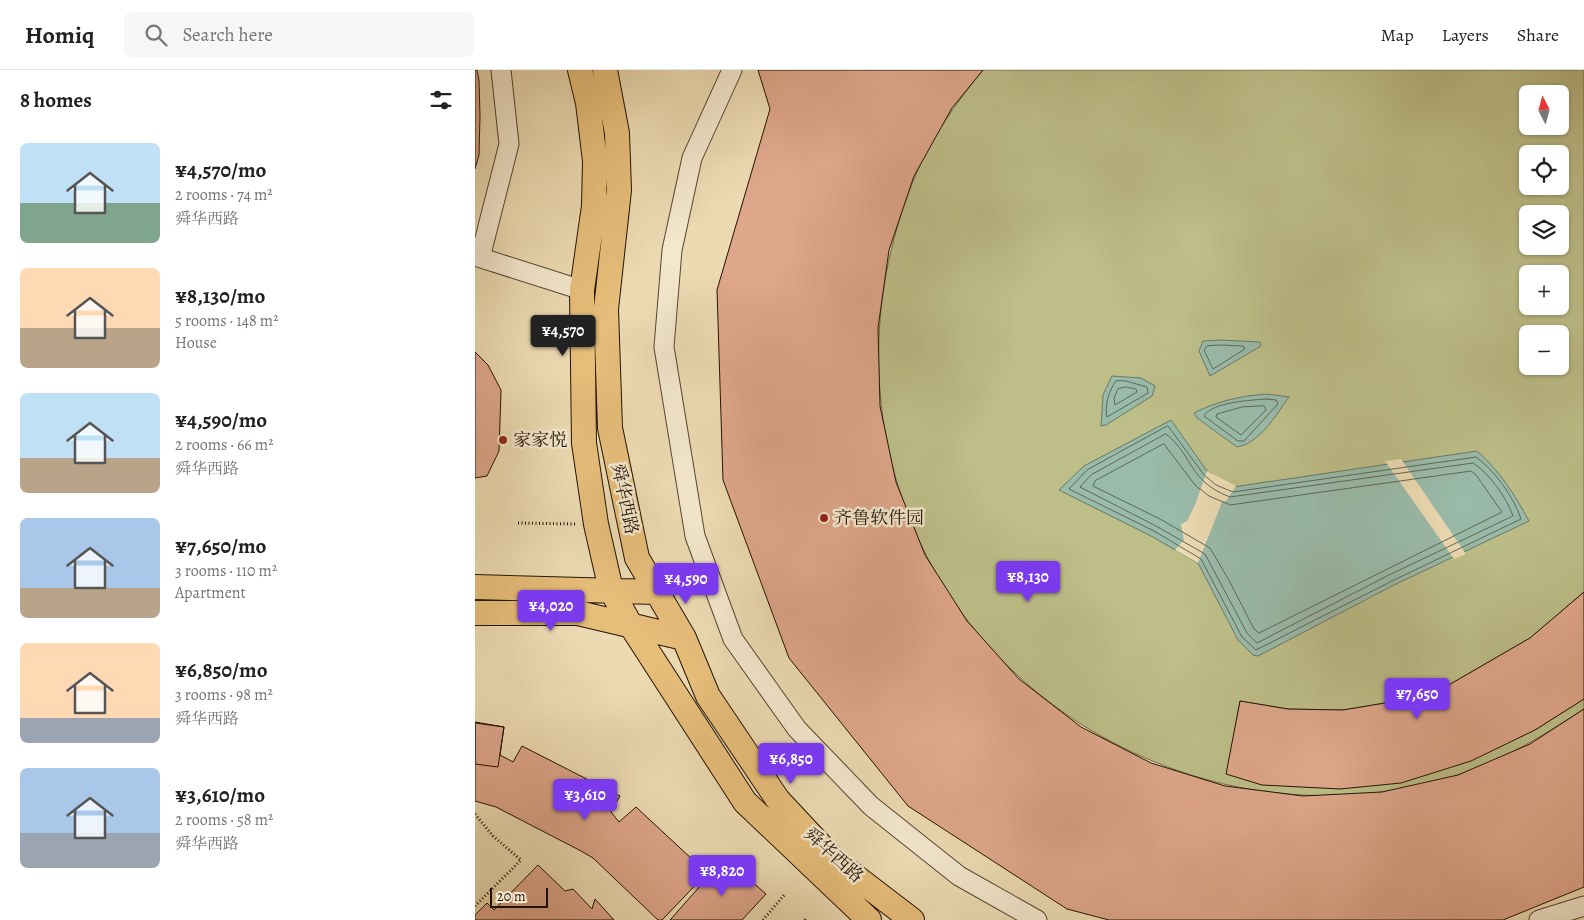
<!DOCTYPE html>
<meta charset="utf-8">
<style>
:root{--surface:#fff;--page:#f6f6f6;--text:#222;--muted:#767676;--line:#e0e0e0;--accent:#7c3aed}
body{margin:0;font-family:Alegreya,"Noto Serif SC",serif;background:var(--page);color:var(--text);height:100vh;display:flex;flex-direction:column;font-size:19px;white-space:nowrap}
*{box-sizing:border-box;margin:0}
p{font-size:16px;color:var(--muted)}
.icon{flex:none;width:28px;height:28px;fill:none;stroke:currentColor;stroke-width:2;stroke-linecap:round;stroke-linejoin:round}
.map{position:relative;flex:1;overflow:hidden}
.side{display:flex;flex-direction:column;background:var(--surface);width:475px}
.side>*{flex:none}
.needle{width:32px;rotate:354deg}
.fabs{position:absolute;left:1044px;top:15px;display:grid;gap:10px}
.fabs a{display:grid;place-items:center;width:50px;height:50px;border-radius:8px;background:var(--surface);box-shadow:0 1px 4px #0004;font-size:25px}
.scale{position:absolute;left:15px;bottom:12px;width:58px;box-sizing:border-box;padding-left:5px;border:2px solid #221304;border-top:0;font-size:14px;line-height:18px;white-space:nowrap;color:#221304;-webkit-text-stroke:4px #f3e7cd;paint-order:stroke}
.price{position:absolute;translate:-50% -42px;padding:0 11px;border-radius:5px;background:var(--accent);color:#fff;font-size:16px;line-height:32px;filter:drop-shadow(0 1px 2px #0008)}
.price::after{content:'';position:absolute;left:50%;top:30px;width:15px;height:11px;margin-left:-8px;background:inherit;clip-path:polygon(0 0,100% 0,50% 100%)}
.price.selected{background:#222;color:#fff}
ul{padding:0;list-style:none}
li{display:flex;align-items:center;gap:15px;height:125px;padding:0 20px}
li span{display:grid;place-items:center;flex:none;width:140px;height:100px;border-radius:8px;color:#555}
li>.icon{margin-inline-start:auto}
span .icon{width:60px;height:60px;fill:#fffc;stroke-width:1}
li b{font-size:21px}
h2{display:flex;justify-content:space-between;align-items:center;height:60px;padding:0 20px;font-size:21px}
header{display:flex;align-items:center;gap:30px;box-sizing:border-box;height:70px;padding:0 25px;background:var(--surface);border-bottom:1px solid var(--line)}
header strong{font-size:24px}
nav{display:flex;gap:28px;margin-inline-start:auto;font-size:18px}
.search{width:350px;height:45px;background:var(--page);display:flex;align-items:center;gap:12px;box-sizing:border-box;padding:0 18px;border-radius:8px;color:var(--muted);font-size:19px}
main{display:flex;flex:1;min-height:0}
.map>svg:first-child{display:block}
.green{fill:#bdbe88;stroke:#706846;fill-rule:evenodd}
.water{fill:#9ba;stroke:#697868}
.pier{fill:#ecdab2}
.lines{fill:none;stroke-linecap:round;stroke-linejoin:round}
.shore{stroke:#5e6757;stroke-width:1}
.building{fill:#dea68b;stroke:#221304}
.minor-casing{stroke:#544530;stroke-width:21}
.major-casing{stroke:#221304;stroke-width:26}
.path{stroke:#221304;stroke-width:3;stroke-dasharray:1 2.5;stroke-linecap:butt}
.minor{stroke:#f3e7cd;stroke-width:19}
.major{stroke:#e6bd79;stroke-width:24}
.poi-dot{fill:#8f2418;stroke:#f3e7cd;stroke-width:2}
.labels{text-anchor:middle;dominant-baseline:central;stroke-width:5;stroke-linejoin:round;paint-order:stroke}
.poi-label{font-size:18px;fill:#221304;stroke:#f3e7cd;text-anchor:start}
.street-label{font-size:18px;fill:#221304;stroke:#f3e7cd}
</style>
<header>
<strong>Homiq</strong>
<div class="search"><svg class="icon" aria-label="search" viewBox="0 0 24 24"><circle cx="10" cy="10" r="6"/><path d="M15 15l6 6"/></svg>Search here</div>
<nav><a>Map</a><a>Layers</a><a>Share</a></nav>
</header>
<main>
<section class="side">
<h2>8 homes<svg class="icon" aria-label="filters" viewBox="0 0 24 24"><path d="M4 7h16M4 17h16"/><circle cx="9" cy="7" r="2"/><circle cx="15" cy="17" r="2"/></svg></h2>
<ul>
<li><span style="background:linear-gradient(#bfe0f5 60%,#7fa58c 0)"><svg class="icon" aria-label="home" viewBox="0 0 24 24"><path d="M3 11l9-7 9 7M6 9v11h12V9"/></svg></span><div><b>¥4,570/mo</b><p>2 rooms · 74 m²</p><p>舜华西路</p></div></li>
<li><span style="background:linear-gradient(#ffd9b3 60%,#b9a48a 0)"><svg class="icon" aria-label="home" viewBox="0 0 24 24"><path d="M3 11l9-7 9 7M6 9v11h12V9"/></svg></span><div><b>¥8,130/mo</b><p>5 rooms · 148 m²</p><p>House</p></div></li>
<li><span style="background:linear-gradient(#bfe0f5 65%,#b9a48a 0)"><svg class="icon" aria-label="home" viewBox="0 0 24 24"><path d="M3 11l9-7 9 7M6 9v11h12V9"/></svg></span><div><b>¥4,590/mo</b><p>2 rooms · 66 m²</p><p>舜华西路</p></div></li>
<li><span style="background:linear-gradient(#a9c7e8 70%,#b9a48a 0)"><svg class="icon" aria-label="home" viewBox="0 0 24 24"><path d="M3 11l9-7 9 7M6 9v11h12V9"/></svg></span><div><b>¥7,650/mo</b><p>3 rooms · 110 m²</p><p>Apartment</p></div></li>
<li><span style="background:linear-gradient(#ffd9b3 75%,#9aa5b1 0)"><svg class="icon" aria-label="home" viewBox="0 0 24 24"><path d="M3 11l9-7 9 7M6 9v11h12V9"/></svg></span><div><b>¥6,850/mo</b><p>3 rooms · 98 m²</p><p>舜华西路</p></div></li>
<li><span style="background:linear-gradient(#a9c7e8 65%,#9aa5b1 0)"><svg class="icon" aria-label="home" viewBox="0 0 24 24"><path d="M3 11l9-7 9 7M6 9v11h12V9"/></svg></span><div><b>¥3,610/mo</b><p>2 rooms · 58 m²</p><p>舜华西路</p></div></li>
</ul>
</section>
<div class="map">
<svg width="1109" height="850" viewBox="0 0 1109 850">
<rect width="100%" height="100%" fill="#ecdab2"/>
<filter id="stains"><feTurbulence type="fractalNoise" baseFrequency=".004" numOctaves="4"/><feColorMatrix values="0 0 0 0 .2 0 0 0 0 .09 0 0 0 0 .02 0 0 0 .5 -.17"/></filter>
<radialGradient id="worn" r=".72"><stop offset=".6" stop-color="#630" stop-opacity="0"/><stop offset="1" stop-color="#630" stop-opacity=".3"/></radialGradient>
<path class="green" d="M508 0H1109V522L1055 568 972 616 916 632 868 640 813 639 765 631 752 704 1060 660 1109 629V639C1069 665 1029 690 983 705 898 733 801 732 716 705 460 624 338 357 439 109 455 69 481 33 508 0ZM1052 24H1085V56H1052ZM1052 84H1085V116H1052ZM1052 144H1085V176H1052ZM1052 204H1085V236H1052ZM1052 264H1085V296H1052Z"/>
<path class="water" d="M745 270 785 272 786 276 735 306 724 281 728 271Z
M637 306 666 308 680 316 677 326 631 355 626 356 628 325Z
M792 324 814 327C801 345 785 373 762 377L722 348 719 343C743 331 765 326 792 324Z
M696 350 732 401 758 417 1002 381C1024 400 1040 425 1054 451L919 515 783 586 778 585 763 570 723 493 676 466 584 420 609 396Z"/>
<path class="pier" d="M926 389 991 484 979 489 910 391Z
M732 401 761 416 751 431 747 432 723 493 700 480 709 470 706 454 712 451 720 435Z"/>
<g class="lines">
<path class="shore" d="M745 275 768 276 770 279 738 299 729 280 732 276Z
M651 311 672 317 673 323 632 347C629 337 634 320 641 311Z
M651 317 661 319 662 322 640 335 639 328 643 319Z
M792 329 801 330 803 334 769 371H763L729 346C737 332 777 330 792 329Z
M789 336 791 340 766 365 741 347 742 344 767 337Z
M693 356 729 405 741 415 758 422 1001 387C1019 400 1039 427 1046 449L917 511 781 580 767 567 726 489 679 461 594 419 612 400Z
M691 364C719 386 713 411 755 427L998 393C1014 403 1032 428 1038 446L914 505 782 573 772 563 730 484 681 456 605 417 616 405Z
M689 374 720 415 734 426 755 435 996 401 1001 405 1027 442 784 563 779 559 755 512 735 478 685 449 618 416 620 411Z"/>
</g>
<path class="building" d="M0 0H2L4 10 5 46 4 85 0 99Z
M283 0H508L477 38 439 106 414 180 403 258 405 336 421 412 450 485 492 551 544 609 606 657 676 693 750 716 828 726 907 722 983 705 1055 674 1109 639V817L1028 850H634L592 839 433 736 314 588 248 410 242 220 295 39Z
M0 282 13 295 26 320 24 381 12 406 0 408Z
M1109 522V629L1060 660 996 691 926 713 865 719 787 715 751 704 765 631 813 639 868 640 916 632 972 616 1055 568Z
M0 652 29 657 25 685 38 692 47 676 145 726 136 742 144 752 161 737 232 803 187 850H183L118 788 106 781 21 737 0 731Z
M0 653 29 657 23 697 0 694Z
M250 788 291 824 267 850H195Z
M63 795 90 821 98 819 117 839 120 829 139 850H0V845L12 833 19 840Z"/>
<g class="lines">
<g class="minor-casing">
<path id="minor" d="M257 0 217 88 197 180 189 277 220 466 258 569 322 659 396 736 484 806 562 850
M0 186 107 220
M3 187 7 180 34 74 26 0
M1064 850 1109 836"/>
</g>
<g class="major-casing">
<path id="major" d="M105 0 113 33 120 91 119 136 107 220 109 373 121 454 136 520 155 554 270 732 394 850
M130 0 142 63 144 120 131 239 135 358 162 488 209 568 233 626 303 730 360 791 437 850
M0 517 181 522
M0 543H103L209 568"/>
</g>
<path class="path" d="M43 453 100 454
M0 744 18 766 46 790 0 836
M288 850 310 824
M330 850 332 847"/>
<use href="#minor" class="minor"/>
<use href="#major" class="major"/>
</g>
<g class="poi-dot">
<circle cx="28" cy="370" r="5"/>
<circle cx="349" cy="448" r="5"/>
</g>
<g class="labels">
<g class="poi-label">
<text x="38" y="370">家家悦</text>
<text x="359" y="448">齐鲁软件园</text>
</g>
<g class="street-label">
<text transform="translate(150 429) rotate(78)">舜华西路</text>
<text transform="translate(359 785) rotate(42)">舜华西路</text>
</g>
</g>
<rect width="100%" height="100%" filter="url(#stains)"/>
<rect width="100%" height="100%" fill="url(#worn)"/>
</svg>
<div class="fabs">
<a><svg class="needle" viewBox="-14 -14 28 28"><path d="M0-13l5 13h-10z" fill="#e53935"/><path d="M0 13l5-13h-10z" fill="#767676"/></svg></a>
<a><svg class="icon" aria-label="locate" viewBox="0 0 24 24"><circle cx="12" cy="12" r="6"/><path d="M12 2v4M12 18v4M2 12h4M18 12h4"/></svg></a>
<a><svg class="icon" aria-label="layers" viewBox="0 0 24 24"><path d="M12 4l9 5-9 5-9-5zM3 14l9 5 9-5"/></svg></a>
<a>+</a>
<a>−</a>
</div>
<div class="scale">20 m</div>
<b class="price selected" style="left:88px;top:287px">¥4,570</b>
<b class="price" style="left:553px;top:533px">¥8,130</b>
<b class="price" style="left:211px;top:535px">¥4,590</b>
<b class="price" style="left:76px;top:562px">¥4,020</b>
<b class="price" style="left:942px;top:650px">¥7,650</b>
<b class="price" style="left:316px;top:715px">¥6,850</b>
<b class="price" style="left:110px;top:751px">¥3,610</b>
<b class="price" style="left:247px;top:827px">¥8,820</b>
</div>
</main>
